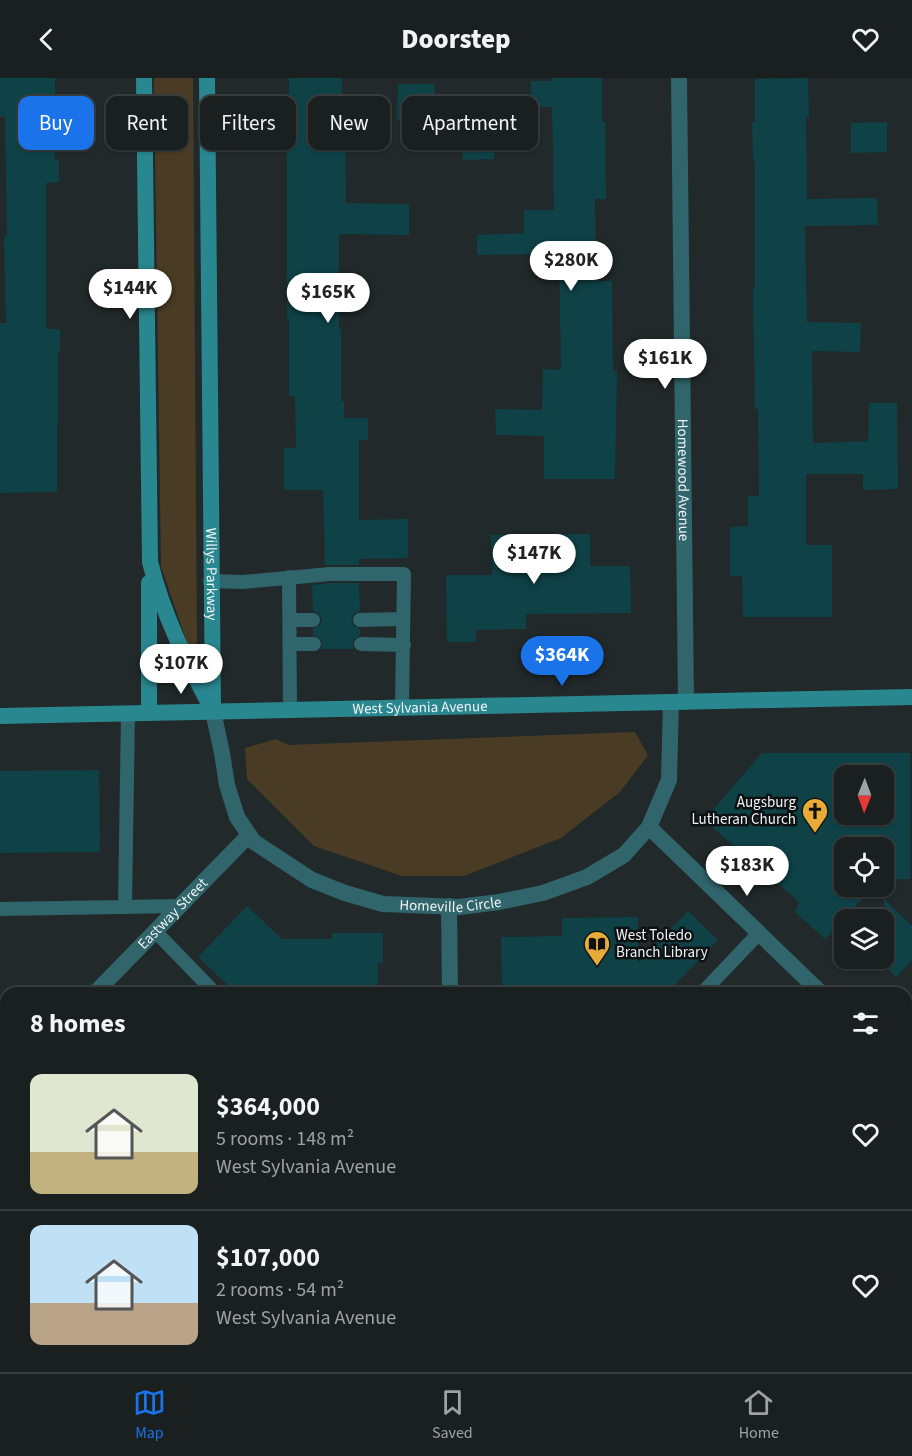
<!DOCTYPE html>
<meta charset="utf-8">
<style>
:root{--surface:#1a1f20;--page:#232729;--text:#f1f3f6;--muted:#9fa2a5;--line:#383d3e;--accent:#1a73e8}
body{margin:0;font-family:"Source Sans 3",sans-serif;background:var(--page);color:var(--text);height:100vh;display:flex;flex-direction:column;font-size:22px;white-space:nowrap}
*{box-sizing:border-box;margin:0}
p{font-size:20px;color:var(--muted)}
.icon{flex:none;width:33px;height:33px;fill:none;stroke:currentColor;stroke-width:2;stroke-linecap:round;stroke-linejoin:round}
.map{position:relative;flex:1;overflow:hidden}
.details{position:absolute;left:0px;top:909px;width:912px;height:386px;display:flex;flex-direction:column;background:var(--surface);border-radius:18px 18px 0 0;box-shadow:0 2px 4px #0004,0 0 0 2px var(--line)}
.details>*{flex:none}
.banner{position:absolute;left:18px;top:18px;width:600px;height:54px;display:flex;gap:12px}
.needle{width:39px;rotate:181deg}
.controls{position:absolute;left:834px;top:687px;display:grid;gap:12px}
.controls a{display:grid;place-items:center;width:60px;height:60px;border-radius:12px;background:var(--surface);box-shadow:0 2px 4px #0004,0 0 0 2px var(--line);font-size:30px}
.price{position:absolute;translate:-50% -51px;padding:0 14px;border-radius:21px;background:#fff;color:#222;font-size:20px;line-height:39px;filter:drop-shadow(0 2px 3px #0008)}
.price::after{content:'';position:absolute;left:50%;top:36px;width:18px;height:14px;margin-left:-9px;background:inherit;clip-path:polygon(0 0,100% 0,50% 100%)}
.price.active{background:var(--accent);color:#fff}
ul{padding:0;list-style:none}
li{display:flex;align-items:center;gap:18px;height:150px;padding:0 30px}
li+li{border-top:2px solid var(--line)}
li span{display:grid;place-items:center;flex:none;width:168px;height:120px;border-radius:12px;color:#555}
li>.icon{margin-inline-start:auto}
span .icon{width:72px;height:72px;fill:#fffc;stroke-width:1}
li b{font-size:26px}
h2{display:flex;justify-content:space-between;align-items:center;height:72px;padding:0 30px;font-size:26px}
.chip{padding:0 21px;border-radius:12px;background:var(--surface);box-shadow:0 2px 4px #0004,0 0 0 2px var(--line);font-size:21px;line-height:54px}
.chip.active{background:var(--accent);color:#fff}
header{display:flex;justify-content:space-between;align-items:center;height:78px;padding:0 30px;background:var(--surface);font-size:27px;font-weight:800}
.dock{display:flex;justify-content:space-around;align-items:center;height:84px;border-top:2px solid var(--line);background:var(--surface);font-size:16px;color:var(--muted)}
.dock a{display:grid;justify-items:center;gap:3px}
.dock .active{color:var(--accent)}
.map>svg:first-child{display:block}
.green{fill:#4a3c24}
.building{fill:#0e4247;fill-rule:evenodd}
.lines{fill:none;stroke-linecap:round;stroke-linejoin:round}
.service{stroke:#30656b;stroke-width:14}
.minor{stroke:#30656b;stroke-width:16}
.secondary{stroke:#298790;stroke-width:16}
.labels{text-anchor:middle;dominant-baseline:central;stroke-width:5;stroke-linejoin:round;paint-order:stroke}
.street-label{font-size:15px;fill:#eff3f4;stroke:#0e1112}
.poi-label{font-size:15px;fill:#eff3f4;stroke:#0e1112;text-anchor:end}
</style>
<header><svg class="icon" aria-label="back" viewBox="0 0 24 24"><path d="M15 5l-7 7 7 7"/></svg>Doorstep<svg class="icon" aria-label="heart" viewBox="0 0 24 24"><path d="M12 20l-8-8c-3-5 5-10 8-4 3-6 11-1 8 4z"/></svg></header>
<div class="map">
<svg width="912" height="1294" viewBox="0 0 912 1294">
<rect width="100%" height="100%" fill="#22292a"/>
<path class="green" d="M154 0H193L197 572 193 575 189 570 161 489Z
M635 654 648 677 620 714 561 760 464 798H402L314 768 247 701 245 670 276 661 288 667Z"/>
<path class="building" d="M0 0H55V82H59V104L46 105V251H60V273H58V346H57V414L0 415V245H6L4 159H7L5 39H0Z
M289 0H342L341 66H345L346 125 409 126V157L339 156V251H341V323H344V340H368V362H359V442L408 441V480L359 481V487H325L323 412H284V370H296L295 318H289V241H287V67H289Z
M552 0H602V44H605L606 121H595L596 203H612L613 293H617L615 401H544V358L496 357 495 331 542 332 543 291 561 292 559 176 477 177V157L524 155V132H554L552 29H531V3H552Z
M808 0 809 39H806L807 121 877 120 878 147 805 148 807 244 861 245 860 274 812 273 813 365 868 363 869 325H897L898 411 863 412V396H806V467H832V539H743L742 498H730V449L748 448V418H759L758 331H755L753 211H755V83H753L752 44H755V1Z
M398 6H435L434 21 508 20V43H494V81L463 82V44L397 42Z
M887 44V74L851 75V45Z
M590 456V488H630L631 535 526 536V551L476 552V564H447L446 497H492L491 457Z
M330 505H359L360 533 355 535 351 542 353 547 360 551V557L353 562V571H321L322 562 313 557V551L320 547 322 541 318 535 313 533 312 507Z
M762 675H910V801H884V770H844V808H871L872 810 825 861 795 834 799 824 704 742ZM844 698H884V736H844Z
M99 692 100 774 0 775V693Z
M884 821 912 848V882L896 899 884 887Z
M247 828 282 861H332V855H383V885H378V915H236L198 879Z
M688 833 718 862 667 915H502L501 859 562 858V840L638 839V885Z"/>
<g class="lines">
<path class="service" d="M289 499 290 632
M210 503 243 504 330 496H404L402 629
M290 542H313
M360 542 403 541
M290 566H314
M361 566 404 567
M125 829 128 635
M0 831 179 828
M155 853 215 915
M706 915 704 913 759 855"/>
<g class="minor">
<path id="s1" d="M679 0 686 624"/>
<path id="s2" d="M213 633 222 675 227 707 237 739 254 764 312 802 345 815 383 826 459 829 499 824 543 815 587 799 624 777 649 749 669 702 671 624"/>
<path d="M649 749 821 915"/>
<path d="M449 828 450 915"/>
<path id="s3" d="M95 915 249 757"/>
<path d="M906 997 912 1003"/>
<path d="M46 1288V1294"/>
<path d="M455 1288V1294"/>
</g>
<g class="secondary">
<path d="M144 0 150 484C163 537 187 585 213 633"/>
<path id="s4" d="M207 0 213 629"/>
<path d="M149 634V505"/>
<path id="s5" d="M0 638 912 619"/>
</g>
</g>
<defs>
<g id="church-pin" transform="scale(1.35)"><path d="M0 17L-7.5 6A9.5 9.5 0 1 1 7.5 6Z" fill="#e8ab37" stroke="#0e1112"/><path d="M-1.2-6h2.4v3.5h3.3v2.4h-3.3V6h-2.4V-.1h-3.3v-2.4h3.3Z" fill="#111"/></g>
<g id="library-pin" transform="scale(1.35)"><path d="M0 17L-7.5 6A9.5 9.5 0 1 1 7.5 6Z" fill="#e8ab37" stroke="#0e1112"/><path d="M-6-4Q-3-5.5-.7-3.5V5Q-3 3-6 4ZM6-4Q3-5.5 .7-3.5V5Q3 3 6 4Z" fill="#111"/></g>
</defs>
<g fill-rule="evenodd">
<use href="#church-pin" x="815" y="733"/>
<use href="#library-pin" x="597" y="866"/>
</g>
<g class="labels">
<g class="street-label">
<text stroke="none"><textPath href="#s1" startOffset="402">Homewood Avenue</textPath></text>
<text stroke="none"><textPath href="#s4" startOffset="496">Willys Parkway</textPath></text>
<text stroke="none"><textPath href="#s5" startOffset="420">West Sylvania Avenue</textPath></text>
<text stroke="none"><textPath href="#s2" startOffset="351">Homeville Circle</textPath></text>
<text stroke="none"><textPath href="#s3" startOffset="111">Eastway Street</textPath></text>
</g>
<g class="poi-label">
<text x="796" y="724">Augsburg<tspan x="796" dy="17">Lutheran Church</tspan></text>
<text x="616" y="857" text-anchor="start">West Toledo<tspan x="616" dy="17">Branch Library</tspan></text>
</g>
</g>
</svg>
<div class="controls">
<a><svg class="needle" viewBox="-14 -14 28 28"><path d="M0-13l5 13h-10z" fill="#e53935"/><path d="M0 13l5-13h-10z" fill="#9fa2a5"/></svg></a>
<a><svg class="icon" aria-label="locate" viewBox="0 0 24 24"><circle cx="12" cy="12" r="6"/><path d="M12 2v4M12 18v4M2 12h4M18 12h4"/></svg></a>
<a><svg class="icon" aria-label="layers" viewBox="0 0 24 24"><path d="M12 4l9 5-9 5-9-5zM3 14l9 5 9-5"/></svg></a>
</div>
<b class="price" style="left:571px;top:214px">$280K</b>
<b class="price" style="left:130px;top:242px">$144K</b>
<b class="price" style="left:328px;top:246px">$165K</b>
<b class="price" style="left:665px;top:312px">$161K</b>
<b class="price" style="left:534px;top:507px">$147K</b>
<b class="price active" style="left:562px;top:609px">$364K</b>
<b class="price" style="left:181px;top:617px">$107K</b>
<b class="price" style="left:747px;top:819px">$183K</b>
<div class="banner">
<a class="chip active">Buy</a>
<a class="chip">Rent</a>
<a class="chip">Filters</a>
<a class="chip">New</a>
<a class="chip">Apartment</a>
</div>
<section class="details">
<h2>8 homes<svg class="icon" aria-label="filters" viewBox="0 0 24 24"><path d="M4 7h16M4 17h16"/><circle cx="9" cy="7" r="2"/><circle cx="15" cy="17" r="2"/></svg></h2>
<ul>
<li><span style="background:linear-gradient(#dfe7d0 65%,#c2b280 0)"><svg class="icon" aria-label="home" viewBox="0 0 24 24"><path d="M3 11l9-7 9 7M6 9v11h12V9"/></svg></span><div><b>$364,000</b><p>5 rooms · 148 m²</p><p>West Sylvania Avenue</p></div><svg class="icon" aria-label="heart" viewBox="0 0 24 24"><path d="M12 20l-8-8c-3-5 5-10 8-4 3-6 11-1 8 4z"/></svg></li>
<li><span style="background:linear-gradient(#bfe0f5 65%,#b9a48a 0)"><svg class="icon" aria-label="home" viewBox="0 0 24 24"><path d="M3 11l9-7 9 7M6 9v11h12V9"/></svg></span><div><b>$107,000</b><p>2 rooms · 54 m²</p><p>West Sylvania Avenue</p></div><svg class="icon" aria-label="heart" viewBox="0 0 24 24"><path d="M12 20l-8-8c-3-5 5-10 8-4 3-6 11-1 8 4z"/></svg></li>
</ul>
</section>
</div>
<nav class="dock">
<a class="active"><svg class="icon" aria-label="map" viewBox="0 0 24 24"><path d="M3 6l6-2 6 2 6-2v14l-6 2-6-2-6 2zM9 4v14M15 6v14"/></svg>Map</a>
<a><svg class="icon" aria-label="saved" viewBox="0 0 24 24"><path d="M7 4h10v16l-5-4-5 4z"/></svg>Saved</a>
<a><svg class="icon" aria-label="home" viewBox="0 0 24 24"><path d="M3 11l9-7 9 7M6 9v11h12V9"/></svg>Home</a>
</nav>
